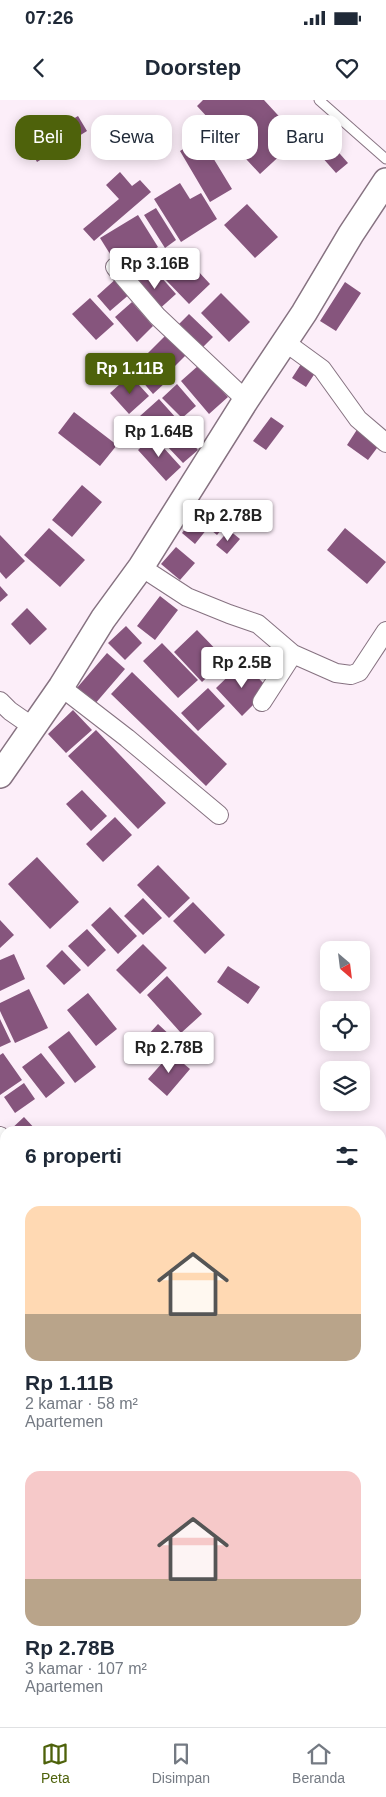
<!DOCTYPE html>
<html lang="id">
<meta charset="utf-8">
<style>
:root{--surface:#fff;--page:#f6f6f7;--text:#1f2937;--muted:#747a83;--line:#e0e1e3;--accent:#4e620b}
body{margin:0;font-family:Helvetica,sans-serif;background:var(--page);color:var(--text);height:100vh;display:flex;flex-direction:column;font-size:19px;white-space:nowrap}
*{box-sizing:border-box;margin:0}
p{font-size:16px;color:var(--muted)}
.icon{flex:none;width:28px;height:28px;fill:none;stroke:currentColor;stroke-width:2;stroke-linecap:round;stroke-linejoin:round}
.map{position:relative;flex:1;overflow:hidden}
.panel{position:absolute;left:0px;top:1026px;width:386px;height:601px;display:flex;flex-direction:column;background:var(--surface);border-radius:15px 15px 0 0;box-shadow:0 2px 12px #0003}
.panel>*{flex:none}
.banner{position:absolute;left:15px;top:15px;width:356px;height:45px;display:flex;gap:10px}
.needle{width:32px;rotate:152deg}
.fabs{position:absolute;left:320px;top:841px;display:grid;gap:10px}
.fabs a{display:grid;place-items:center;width:50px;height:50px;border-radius:10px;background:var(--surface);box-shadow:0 2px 12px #0003;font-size:25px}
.price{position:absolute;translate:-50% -42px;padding:0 11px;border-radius:5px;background:#fff;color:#222;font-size:16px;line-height:32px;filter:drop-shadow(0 1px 2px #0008)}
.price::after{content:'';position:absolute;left:50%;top:30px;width:15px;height:11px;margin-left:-8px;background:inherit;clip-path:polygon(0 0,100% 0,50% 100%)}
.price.current{background:var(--accent);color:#fff}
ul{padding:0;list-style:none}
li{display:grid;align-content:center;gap:10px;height:265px;padding:0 25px}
li span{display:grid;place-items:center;height:155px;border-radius:15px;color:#555}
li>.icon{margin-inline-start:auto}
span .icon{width:90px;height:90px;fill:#fffc;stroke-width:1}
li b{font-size:21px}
h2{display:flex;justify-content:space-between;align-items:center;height:60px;padding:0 25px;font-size:21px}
.pill{padding:0 18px;border-radius:15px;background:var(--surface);box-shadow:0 2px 12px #0003;font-size:18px;line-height:45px}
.pill.current{background:var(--accent);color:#fff}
.status{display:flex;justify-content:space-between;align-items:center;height:35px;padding:0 25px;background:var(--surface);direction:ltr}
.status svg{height:14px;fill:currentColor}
header{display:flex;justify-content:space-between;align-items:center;height:65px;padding:0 25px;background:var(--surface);font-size:22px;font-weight:700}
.tab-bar{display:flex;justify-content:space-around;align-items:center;height:70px;border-top:1px solid var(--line);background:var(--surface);font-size:14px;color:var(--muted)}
.tab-bar a{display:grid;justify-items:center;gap:2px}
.tab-bar .current{color:var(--accent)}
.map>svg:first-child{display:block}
.building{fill:#86557d}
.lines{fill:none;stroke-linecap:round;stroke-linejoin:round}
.lane-casing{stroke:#867281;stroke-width:11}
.street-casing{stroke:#867281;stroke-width:20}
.secondary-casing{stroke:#867281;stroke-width:28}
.highway-casing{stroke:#867281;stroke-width:30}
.path{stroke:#b3a7b0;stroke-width:3;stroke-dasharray:4 2.5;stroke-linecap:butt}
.lane{stroke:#fff;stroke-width:9}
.street{stroke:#fff;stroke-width:18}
.secondary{stroke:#fff;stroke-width:25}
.highway{stroke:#fff;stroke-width:28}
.rail-casing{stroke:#40373e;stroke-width:5.5}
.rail{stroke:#fff;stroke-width:4;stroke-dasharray:11;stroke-linecap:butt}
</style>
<div class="status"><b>07:26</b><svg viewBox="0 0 49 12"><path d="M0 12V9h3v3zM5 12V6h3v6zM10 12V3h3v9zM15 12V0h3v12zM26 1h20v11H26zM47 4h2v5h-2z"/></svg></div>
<header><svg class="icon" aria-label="back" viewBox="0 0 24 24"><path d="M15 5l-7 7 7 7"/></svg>Doorstep<svg class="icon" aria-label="heart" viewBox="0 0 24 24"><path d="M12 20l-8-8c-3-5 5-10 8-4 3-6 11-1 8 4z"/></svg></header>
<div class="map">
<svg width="386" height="1627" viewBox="0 0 386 1627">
<rect width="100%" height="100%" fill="#fceef9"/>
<path class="building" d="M203 0H264L299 38 260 74 197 6Z
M78 16 87 31 37 62 28 46Z
M325 37 348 63 336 73 313 47Z
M201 38 232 89 210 102 180 51Z
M120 72 132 86 140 80 151 92 94 141 83 129 119 99 106 85Z
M180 83 190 99 201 93 217 119 181 142 154 99Z
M247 104 278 137 255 158 224 125Z
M156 108 176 140 165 148 144 115Z
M138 115 158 147 120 170 100 138Z
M185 157 210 184 189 204 163 177Z
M153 168 176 194 156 212 133 186Z
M118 177 131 193 110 211 97 196Z
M345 182 361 193 336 231 320 221Z
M221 193 250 222 229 242 201 213Z
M90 198 114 224 96 240 72 214Z
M132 202 153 226 137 242 115 217Z
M189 214 213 237 199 251 176 227Z
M167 234 187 254 166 275 146 255Z
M303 261 317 270 306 287 292 278Z
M148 262 166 282 153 294 135 273Z
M199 265 228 297 209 314 181 281Z
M130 275 149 296 129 314 110 293Z
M177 284 196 306 182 318 162 298Z
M159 299 177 319 159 336 140 316Z
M74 312 117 345 100 366 58 333Z
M271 317 284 326 266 350 253 341Z
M358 328 380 344 368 360 347 345Z
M181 330 198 350 183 363 166 345Z
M153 336 181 367 166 381 138 350Z
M82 385 102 402 72 437 52 420Z
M213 408 229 421 217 435 201 422Z
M193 419 207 429 195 444 182 433Z
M49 428 85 460 60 487 24 455Z
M345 428 386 462 367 484 327 450Z
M229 430 240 439 227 454 216 445Z
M0 435 25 461 6 479 0 472Z
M176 447 195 463 180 480 161 464Z
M0 486 8 495 0 502Z
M160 496 178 510 155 540 137 526Z
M27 508 47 529 30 545 11 524Z
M126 526 142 543 125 560 108 543Z
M197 530 226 560 202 582 174 552Z
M162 543 198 580 178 598 143 561Z
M107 553 125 569 94 605 76 589Z
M243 562 269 589 242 616 216 588Z
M132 572 227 664 206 686 111 594Z
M208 588 225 606 198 631 181 613Z
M73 610 92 630 66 653 48 634Z
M96 630 166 703 138 729 68 656Z
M82 690 107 716 91 731 66 704Z
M115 717 132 735 103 762 86 744Z
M37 757 79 802 50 829 8 784Z
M158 765 190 798 169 818 137 785Z
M143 798 162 818 143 835 124 816Z
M193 802 225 835 205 854 173 821Z
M110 807 137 836 118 854 91 825Z
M0 820 14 835 0 848Z
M87 829 106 850 88 867 68 846Z
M143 844 167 868 140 894 116 870Z
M62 850 81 870 64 885 46 866Z
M14 854 25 879 0 891V860Z
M228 866 260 887 248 904 217 882Z
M167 876 202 914 181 933 147 895Z
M29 889 48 928 15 943 0 911V903Z
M88 893 117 929 96 946 67 910Z
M0 919 11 942 0 947Z
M158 924 173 938 152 961 137 947Z
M69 931 96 967 75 983 48 947Z
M3 953 22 980 0 995V955Z
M41 953 65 983 46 998 22 967Z
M171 953 190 969 167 996 148 979Z
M24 983 35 999 15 1013 4 997Z
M24 1017 37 1031H9Z
M5 1066V1092L0 1085V1069Z"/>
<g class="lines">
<g class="lane-casing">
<path id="lane" d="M319 0 386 59
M381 1516 386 1524
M303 1622 305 1627"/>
</g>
<g class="street-casing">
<path id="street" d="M115 167 157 216 246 300
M285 242 322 269 358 319 386 343
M141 467 187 497 229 514 258 524 293 554 336 573 351 575 359 572 386 531
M61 587 127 638 219 715
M0 601 10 611 33 627
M262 602 293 554
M0 1036 5 1043
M381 1554 386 1563"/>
</g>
<g class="secondary-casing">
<path id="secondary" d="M0 675 61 587 103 519 141 467 246 300 304 213 351 134 386 81"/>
</g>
<g class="highway-casing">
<path id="highway" d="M381 1429 386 1426
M381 1471 386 1468
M46 1627 53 1622
M119 1627 126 1622"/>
</g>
<path class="path" d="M165 1627 172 1622"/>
<use href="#lane" class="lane"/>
<use href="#street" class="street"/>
<use href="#secondary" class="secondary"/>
<use href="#highway" class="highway"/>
<g class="rail-casing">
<path id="rail" d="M381 1307 386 1304
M381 1323 386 1320
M0 1532 5 1529
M0 1547 5 1544"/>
</g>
<use href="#rail" class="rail"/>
</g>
</svg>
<div class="fabs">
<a><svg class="needle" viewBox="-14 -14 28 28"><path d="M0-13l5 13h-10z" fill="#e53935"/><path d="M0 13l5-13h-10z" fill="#747a83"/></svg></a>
<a><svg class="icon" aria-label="locate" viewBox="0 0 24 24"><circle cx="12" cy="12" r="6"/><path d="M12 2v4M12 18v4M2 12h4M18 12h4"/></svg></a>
<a><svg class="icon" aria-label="layers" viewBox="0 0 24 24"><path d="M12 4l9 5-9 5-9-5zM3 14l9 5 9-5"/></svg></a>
</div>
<b class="price" style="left:155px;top:190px">Rp 3.16B</b>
<b class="price current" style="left:130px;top:295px">Rp 1.11B</b>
<b class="price" style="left:159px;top:358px">Rp 1.64B</b>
<b class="price" style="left:228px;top:442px">Rp 2.78B</b>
<b class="price" style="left:242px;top:589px">Rp 2.5B</b>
<b class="price" style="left:169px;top:974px">Rp 2.78B</b>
<div class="banner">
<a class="pill current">Beli</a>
<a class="pill">Sewa</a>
<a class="pill">Filter</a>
<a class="pill">Baru</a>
</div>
<section class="panel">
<h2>6 properti<svg class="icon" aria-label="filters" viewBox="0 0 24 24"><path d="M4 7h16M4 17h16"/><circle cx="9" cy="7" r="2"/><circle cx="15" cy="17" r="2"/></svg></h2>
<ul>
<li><span style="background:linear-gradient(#ffd9b3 70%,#b9a48a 0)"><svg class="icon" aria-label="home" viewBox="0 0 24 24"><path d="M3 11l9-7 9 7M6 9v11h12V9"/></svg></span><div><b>Rp 1.11B</b><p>2 kamar · 58 m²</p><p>Apartemen</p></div></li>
<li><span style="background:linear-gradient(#f6c9c9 70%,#b9a48a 0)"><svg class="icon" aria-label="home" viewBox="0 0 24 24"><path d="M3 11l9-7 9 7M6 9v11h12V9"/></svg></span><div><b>Rp 2.78B</b><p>3 kamar · 107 m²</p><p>Apartemen</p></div></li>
</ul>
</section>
</div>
<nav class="tab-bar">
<a class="current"><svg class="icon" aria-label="map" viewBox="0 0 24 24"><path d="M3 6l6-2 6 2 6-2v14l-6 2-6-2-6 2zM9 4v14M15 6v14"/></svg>Peta</a>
<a><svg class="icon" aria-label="saved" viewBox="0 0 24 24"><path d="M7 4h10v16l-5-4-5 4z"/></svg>Disimpan</a>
<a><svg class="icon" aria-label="home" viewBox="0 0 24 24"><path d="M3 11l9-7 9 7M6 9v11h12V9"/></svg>Beranda</a>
</nav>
